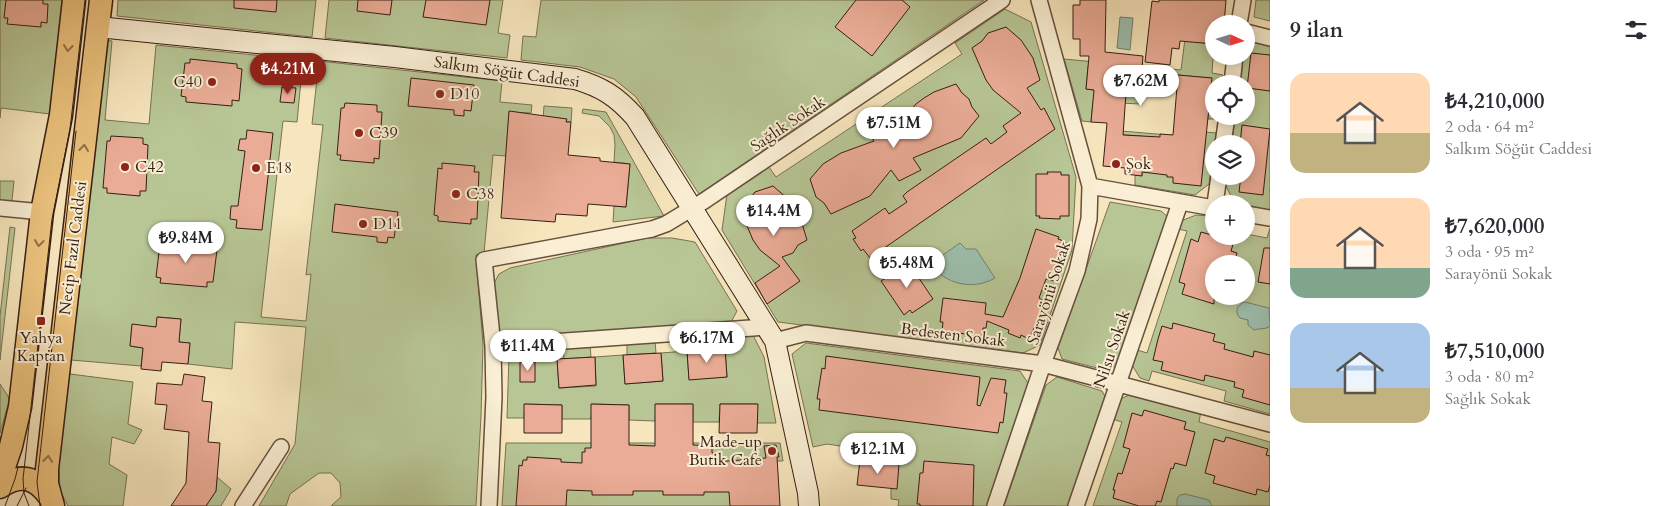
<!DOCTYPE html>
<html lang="tr">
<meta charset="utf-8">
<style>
:root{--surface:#fff;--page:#f7f7f7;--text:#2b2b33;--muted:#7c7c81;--accent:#8f2418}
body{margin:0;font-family:Cardo,serif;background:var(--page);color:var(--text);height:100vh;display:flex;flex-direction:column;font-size:19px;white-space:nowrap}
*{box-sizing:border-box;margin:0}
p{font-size:16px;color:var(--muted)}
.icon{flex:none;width:28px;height:28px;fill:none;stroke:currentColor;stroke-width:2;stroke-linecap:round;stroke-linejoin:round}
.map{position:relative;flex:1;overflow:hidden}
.drawer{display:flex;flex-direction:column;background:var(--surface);width:400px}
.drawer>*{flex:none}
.needle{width:32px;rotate:94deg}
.tools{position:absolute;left:1205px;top:15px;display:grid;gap:10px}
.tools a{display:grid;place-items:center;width:50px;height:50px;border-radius:50%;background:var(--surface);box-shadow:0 2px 12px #0003;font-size:25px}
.price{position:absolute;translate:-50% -42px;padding:0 11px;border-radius:18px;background:#fff;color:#222;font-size:16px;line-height:32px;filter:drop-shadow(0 1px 2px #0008)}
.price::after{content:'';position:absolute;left:50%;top:30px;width:15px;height:11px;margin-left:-8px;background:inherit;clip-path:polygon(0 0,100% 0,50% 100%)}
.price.selected{background:var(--accent);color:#fff}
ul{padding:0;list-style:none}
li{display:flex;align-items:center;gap:15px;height:125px;padding:0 20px}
li span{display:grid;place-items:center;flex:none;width:140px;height:100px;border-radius:15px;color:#555}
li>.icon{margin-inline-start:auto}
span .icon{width:60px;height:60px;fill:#fffc;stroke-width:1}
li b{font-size:21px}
h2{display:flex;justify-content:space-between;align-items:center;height:60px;padding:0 20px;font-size:21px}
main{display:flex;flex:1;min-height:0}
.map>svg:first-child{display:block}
.green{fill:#b8c695;stroke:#787254;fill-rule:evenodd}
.water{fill:#9dc0af;stroke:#747f71}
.building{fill:#eaac96;stroke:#371e14}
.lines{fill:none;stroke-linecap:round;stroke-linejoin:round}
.street-casing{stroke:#67503e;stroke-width:18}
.secondary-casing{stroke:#371e14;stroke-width:22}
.primary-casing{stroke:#371e14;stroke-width:25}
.street{stroke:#faefd4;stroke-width:15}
.secondary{stroke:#faefd4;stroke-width:20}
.primary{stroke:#ecc37e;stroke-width:22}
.tram{stroke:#371e14;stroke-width:1}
.oneway{stroke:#927049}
.poi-dot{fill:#8f2418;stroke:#faefd4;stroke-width:2}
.labels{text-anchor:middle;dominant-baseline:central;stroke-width:4;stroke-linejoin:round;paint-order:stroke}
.street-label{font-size:16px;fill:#371e14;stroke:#faefd4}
.poi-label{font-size:16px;fill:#371e14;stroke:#faefd4;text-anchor:start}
</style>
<main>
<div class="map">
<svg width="1270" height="506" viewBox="0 0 1270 506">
<rect width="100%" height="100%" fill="#f7e6bd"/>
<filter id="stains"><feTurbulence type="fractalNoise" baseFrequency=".004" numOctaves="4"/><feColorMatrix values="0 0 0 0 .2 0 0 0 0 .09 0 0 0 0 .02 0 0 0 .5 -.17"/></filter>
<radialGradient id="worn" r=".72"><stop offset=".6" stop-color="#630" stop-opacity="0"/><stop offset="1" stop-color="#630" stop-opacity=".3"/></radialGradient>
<path class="green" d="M0 0H62L50 114 1 108 0 118Z
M118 0H316L312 37 117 16Z
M329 0H503L498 33 510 35 507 58 325 38Z
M541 0H984L699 194 636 97 614 79 580 67 521 60 523 36 536 37Z
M1190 0 1196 42 1214 44 1212 73 1223 75 1222 84H1214V116H1218V119H1208L1211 78 1144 72 1142 104 1117 103V92L1139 94 1141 71 1088 66 1086 89 1108 92 1107 102 1093 101 1091 122 1082 121 1064 59 1181 70Z
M1256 0H1270V21L1254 17Z
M1005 9 1031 22 1076 177 1072 250 1040 345 1023 353 778 322 722 230 727 194 769 167 776 177 962 54 955 43Z
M104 40 112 41 105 120 149 124 156 45 303 60 297 122 283 121 261 317 306 321 311 274 306 275 323 125 312 124 319 61 502 81 500 102 532 105 531 113 509 112 506 156 493 155 484 253 476 255 483 345 481 416 476 506H331L341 497 340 483 331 473H319L290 494 286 506H259L295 444 306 327 235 322 232 369 188 364 190 343 179 342 181 319 158 317 156 327 132 325 130 346 143 348 141 366 71 360 70 374 133 382 128 424 142 430 134 444 112 437 109 464 127 475 123 506H68L60 491 59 465Z
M1254 41 1270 45V210L1246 206V204H1235L1226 186 1227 176H1246V144H1232L1235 116H1246V84H1240L1243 56H1246V48Z
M544 106 572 108 571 122H566V119L550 117 543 120Z
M583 109 606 112 664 216 613 222 614 206 626 207 630 164 614 162 615 145 614 135 610 127 599 116 582 113Z
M1110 130 1180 136 1181 130 1216 133 1209 184 1195 195 1135 185V175H1142V136L1109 134Z
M0 181H14L11 210 0 208Z
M1110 202 1161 211 1168 217 1120 361 1109 371 1062 359 1058 348Z
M1196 215 1210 216 1209 227 1214 228V236H1246V234L1267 238 1270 228V414L1224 401 1226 391 1152 371 1149 381 1140 378 1132 365 1137 350 1147 353 1187 231 1178 229 1181 221ZM1214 264H1246V296H1214Z
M10 227 15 228 0 360V316Z
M647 238H672L695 242 737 311 731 322 499 338 493 285 499 274 510 268Z
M753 335 764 357 776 423H757V404H720L719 422H693V404H656L655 421 629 420V405L592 404 591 419H562V405L525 404 524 418H507L509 356 518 351 538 349 539 360 557 359 559 388 596 386 595 357 623 355 625 384 663 381 661 353 687 351 689 379 727 377 725 348H732V336Z
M717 337V349L692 351V339Z
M655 341 656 353 627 355V343Z
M806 343 1020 371 1028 383 987 506H898L899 500 891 499V488L899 464 860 460V449L827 444 813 447 792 354Z
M590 345 591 357 564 359 563 348Z
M1057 377 1102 391 1107 400 1070 506H1004L1046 385Z
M0 384 8 396 9 401 0 433Z
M1134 393 1201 411 1199 422 1270 442V506H1093L1122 422 1112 419 1118 400Z
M506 443H780L783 461H769L731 506H502Z
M217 477 231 489 221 506H206L216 491Z"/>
<path class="water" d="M1120 17 1133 18 1130 50 1117 48Z
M960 243 966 249H976L995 278C973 291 945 284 930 264Z
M1245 302 1269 308 1270 326C1265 330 1259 328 1254 330L1248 325V320L1240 318C1234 312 1237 304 1245 302Z
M1185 494 1209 500 1212 506H1177V499L1180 495Z"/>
<path class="building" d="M6 0H43V4H48L47 23 41 22V27L7 24 8 18H4Z
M234 0H277L276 12 234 8Z
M358 0H392L390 15 357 11Z
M426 0H490L486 25 423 17Z
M856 0H902L910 7 872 56 835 27Z
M1080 0H1106L1105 52 1143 56 1140 94 1126 93 1123 135 1160 137V134L1173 135 1178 75 1212 78 1201 186 1173 183V177H1167V175L1142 172V176L1125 174V168L1103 166 1107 123 1091 122 1094 90 1086 89 1089 56H1080V39H1073V5H1080Z
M1159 0H1226L1224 24H1214V44L1180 41 1179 49 1172 48 1170 65 1145 62 1152 1 1159 2Z
M1006 27 1021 40 1033 58 1040 80 1027 88 1041 110 1044 108 1055 129 870 258 863 249 861 251 853 239 856 238 852 231 885 208 889 214 907 202 903 196 907 192 986 138 991 144 1007 132 1003 126 1021 113 993 90 986 80 972 48 982 41 988 33Z
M1251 53 1270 55V91L1247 88Z
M190 59 237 64V68L242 69 239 101 232 100V106L186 102V97L181 96 185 63H190Z
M411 78 474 85 471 111 464 110V116L454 115V110L408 106Z
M956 84 962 93 969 99 972 107 979 116 961 138 913 158 921 170 899 181 891 170 870 196 831 214 824 203 816 197 810 179 823 164 841 153 874 141 867 131 885 117 893 131 916 104 924 98 934 92Z
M282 87 296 88 294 103 280 102Z
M345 103 377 105V112H382L379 159 374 158V163L340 160 341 155H337L341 108H344Z
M509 111 567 119 566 122H571L568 155 600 158V161L630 164 626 207 588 204 587 216 556 214 555 222 501 218Z
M1242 125 1270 129 1263 195 1239 192 1241 176H1246V144H1240Z
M247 130 273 133 262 230 236 228 237 220 230 219 231 206H238L245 151 238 150 240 139H246Z
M111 136 143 138V144L148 145 146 191H140V196L107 193V188H103L107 141H110Z
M442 163 475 166 474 172H479L477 219H471V224L438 221V216L434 215 438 168 442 169Z
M1047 172H1061V175H1069V216H1060V219L1039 218 1040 216H1036V174H1048Z
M773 186 788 199 794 207 800 217 807 240 798 245 793 253 782 257 800 281 767 304 755 283 780 266 760 250 753 240 739 207 749 200 755 192Z
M335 204 398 212 394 238 388 237 387 243 377 242V237L332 232Z
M1036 229 1059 237 1058 239 1066 242 1054 281 1046 279 1039 298 1046 302 1029 339 1021 335 1020 338 1008 333 1009 330 987 321 986 328H983L982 336 942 331 943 322H940L943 298 986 303 985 314 1003 317 1020 278Z
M1201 232 1234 241 1231 251 1237 253 1234 264H1214V304L1182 294 1185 284 1179 282 1191 239 1198 242Z
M165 241 212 245 211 249 217 250 213 282H207V287L160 283 161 278 156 277 160 244H165Z
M1264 248H1270V284L1258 282Z
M908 262 933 299 912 313 910 310 904 315 881 281 889 276 887 273 898 266 900 268Z
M157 317 181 319 179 342 190 343 188 364 162 362 161 371 141 369 143 348 130 346 132 324 156 327Z
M1173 323 1215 334 1213 341 1225 344 1224 349 1253 357 1254 351 1270 355V405L1242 397 1244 390 1234 387 1235 382 1205 375 1204 381 1161 370 1163 362 1153 360 1158 339 1162 326 1172 329Z
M725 348 727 377 689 380 687 351Z
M661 353 663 381 625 384 623 355Z
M826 356 980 377 977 405 980 406 991 378 1006 380 1004 393H1007L1003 423 1000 422 998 433 819 410 820 399H817L822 368 825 369Z
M595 357 596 385 559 388 557 359Z
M520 362H535V382H520Z
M184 374 205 377 202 401 212 402 208 442 220 443 216 491 206 506H171L186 483 189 432 164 429 167 405 155 404 157 383 182 385Z
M524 404 562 405V433H524Z
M591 404 629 405V445L655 446V404H693V445L712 446V453H715V462L766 458 764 446 776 445 779 457H777L780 506H730L729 492H704V495H663V491H633V495H592V491L567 490 566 506H516L519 465 522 466 523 460H527V457L561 459V462L582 463V452H585V448H591Z
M720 404H758L757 433H719Z
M1144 410 1186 422 1184 429 1195 432 1186 466 1175 463 1173 469 1171 468 1161 502 1157 501 1155 506H1139L1113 498 1115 490H1113L1118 473 1122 474 1130 449 1123 447 1132 413 1142 416Z
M1226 437 1268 449 1266 455 1270 456V485L1268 492 1257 489 1256 495 1213 483 1215 476 1205 473 1214 439 1224 442Z
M860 460 899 464 897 489 857 485Z
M924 461 974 465 973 506H920V504H917L920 473H923Z"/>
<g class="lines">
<g class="street-casing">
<path id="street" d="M1239 24 1243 0
M1246 32 1270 38
M1232 84 1235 56
M1223 144 1227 116
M1090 186 1214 208
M1215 204 1219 176
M0 208 42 212
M1246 214 1270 218
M775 341 806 333 1043 364 1270 424
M493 346 766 327
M243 506 281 447
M489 506 494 397 493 346 484 260 652 229 666 224 704 201 1002 0
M995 506 1043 364 1077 271 1089 219 1090 186 1039 0
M1076 506 1180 203"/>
</g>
<g class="secondary-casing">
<path id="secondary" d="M98 27 395 57 575 79C602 87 616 96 635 117L775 341 808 493 809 506"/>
</g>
<g class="primary-casing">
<path id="primary" d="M0 479 11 446 20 407 42 212 61 115 74 0
M0 487C19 473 36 477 49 496
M53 506 47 484V469L101 0"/>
</g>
<use href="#street" class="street"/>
<use href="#secondary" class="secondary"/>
<use href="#primary" class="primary"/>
<path class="tram" d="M5 506 15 479 18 467
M17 506 26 488
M29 506 24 493 23 479 52 219 70 129 85 0
M40 506 37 482 76 131"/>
</g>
<defs><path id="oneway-chevron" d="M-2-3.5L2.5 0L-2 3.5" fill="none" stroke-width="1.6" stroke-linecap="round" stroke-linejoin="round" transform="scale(1.25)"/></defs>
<g class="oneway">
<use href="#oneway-chevron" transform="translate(68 48) rotate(97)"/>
<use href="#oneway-chevron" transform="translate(84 148) rotate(-84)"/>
<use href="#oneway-chevron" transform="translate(39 243) rotate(96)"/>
<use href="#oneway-chevron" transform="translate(48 459) rotate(-83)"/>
</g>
<g class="poi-dot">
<circle cx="212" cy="82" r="5"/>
<circle cx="440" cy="94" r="5"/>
<circle cx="359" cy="133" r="5"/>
<circle cx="1116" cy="164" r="5"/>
<circle cx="125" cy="167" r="5"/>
<circle cx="256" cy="168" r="5"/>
<circle cx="456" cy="194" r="5"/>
<circle cx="363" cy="224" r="5"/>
<rect x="36" y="316" width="10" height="10" rx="2.5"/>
<circle cx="772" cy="451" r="5"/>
</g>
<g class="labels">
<g class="street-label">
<text transform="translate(507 72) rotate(8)">Salkım Söğüt Caddesi</text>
<text transform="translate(788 124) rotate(-34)">Sağlık Sokak</text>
<text transform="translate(73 248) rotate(-83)">Necip Fazıl Caddesi</text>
<text transform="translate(1049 293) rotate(-72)">Sarayönü Sokak</text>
<text transform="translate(953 335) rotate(7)">Bedesten Sokak</text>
<text transform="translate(1112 349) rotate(-71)">Nilsu Sokak</text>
</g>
<g class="poi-label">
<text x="202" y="82" text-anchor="end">C40</text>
<text x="450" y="94">D10</text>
<text x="369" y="133">C39</text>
<text x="1126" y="164">Şok</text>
<text x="135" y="167">C42</text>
<text x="266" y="168">E18</text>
<text x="466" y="194">C38</text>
<text x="373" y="224">D11</text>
<text x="41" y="338" text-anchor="middle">Yahya<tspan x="41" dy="18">Kaptan</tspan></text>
<text x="762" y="442" text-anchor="end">Made-up<tspan x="762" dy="18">Butik Cafe</tspan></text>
</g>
</g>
<rect width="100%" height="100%" filter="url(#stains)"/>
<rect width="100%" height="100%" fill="url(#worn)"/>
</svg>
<div class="tools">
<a><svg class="needle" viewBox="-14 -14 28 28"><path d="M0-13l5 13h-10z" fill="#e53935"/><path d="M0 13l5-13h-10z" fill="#7c7c81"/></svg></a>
<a><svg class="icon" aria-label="locate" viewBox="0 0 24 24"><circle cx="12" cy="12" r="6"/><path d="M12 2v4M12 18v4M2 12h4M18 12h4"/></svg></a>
<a><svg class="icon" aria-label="layers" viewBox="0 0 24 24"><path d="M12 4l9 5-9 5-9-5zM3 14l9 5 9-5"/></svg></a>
<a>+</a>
<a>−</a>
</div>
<b class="price selected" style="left:288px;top:95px">₺4.21M</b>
<b class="price" style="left:1141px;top:107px">₺7.62M</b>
<b class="price" style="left:894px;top:149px">₺7.51M</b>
<b class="price" style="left:774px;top:237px">₺14.4M</b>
<b class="price" style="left:186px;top:264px">₺9.84M</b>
<b class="price" style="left:907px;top:289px">₺5.48M</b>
<b class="price" style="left:707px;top:364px">₺6.17M</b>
<b class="price" style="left:528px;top:372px">₺11.4M</b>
<b class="price" style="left:878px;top:475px">₺12.1M</b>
</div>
<section class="drawer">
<h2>9 ilan<svg class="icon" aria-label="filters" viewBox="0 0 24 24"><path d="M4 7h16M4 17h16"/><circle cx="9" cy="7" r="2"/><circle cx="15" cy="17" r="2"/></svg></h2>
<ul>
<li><span style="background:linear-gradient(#ffd9b3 60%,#c2b280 0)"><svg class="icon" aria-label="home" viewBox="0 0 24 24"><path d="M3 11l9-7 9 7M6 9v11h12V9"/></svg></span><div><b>₺4,210,000</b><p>2 oda · 64 m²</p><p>Salkım Söğüt Caddesi</p></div></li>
<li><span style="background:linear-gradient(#ffd9b3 70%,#7fa58c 0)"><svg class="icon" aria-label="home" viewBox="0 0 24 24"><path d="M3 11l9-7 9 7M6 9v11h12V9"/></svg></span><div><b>₺7,620,000</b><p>3 oda · 95 m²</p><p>Sarayönü Sokak</p></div></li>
<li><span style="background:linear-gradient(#a9c7e8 65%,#c2b280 0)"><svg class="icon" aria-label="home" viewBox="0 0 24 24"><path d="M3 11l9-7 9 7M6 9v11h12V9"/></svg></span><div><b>₺7,510,000</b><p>3 oda · 80 m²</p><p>Sağlık Sokak</p></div></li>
</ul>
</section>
</main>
